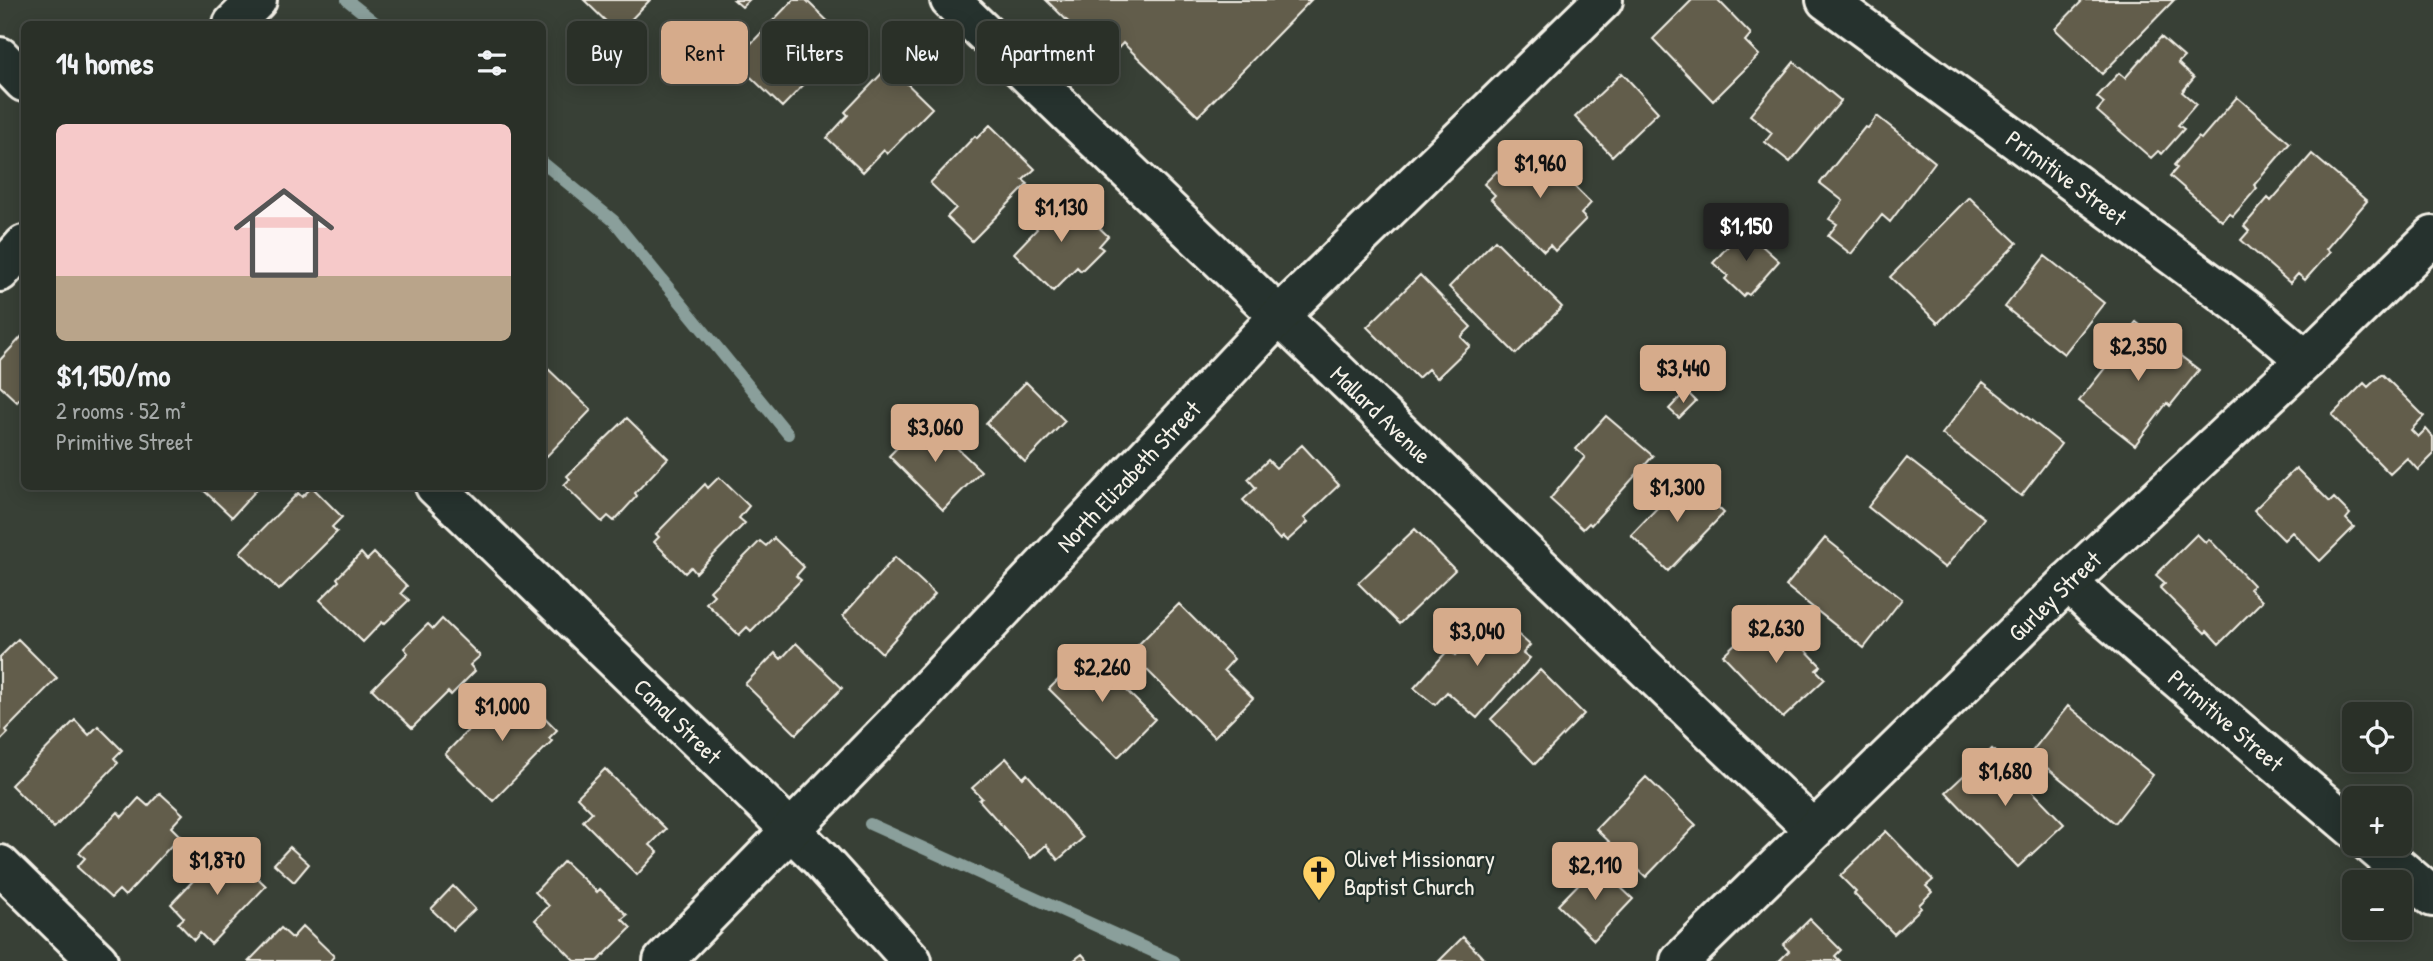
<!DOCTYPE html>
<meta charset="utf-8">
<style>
:root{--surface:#2a3028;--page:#323830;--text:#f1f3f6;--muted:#a5a9a8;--line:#464b45;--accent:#d6ab8b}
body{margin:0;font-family:"Patrick Hand",sans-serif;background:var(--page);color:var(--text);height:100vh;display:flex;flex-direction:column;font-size:26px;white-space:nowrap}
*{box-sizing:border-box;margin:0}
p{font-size:23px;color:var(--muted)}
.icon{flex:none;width:38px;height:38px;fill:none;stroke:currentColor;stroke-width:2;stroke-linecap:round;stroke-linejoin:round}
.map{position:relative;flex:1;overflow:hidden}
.sheet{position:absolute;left:21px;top:21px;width:525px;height:469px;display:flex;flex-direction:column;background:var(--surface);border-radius:10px;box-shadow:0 4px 18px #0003,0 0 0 2px var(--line)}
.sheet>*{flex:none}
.top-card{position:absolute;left:567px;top:21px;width:665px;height:63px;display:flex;gap:14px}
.fabs{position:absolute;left:2342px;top:702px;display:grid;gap:14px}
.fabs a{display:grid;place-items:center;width:70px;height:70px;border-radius:10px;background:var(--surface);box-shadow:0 4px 18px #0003,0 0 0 2px var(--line);font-size:35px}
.price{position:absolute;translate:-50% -60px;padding:0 16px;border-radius:7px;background:var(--accent);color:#111;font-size:23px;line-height:46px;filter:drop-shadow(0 2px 4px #0008)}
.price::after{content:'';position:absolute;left:50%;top:42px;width:21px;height:16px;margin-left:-10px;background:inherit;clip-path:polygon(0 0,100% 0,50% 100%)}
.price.current{background:#222;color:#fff}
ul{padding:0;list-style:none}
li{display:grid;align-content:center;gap:14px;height:371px;padding:0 35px}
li+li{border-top:2px solid var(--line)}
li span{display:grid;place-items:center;height:217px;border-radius:10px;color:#555}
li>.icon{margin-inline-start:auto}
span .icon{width:126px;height:126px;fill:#fffc;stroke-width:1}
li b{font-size:30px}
h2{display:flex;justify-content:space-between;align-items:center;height:84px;padding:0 35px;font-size:30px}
.tag{padding:0 24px;border-radius:10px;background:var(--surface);box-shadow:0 4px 18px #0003,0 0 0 2px var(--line);font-size:24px;line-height:63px}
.tag.current{background:var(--accent);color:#111}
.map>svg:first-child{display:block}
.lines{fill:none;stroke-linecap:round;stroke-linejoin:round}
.stream{stroke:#8a9f9b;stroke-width:12}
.building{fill:#625d4b;stroke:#f4f1e8;stroke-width:2}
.minor-casing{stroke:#f4f1e8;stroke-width:44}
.minor{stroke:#26332d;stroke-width:38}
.labels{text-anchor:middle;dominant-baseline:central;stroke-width:5;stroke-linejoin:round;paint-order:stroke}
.street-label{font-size:24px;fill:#f4f1e8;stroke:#26332d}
.poi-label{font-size:24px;fill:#f4f1e8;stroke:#26332d;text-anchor:start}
</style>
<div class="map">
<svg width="2433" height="961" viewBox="0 0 2433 961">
<rect width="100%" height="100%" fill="#384036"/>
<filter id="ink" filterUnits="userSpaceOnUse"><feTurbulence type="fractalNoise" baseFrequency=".0143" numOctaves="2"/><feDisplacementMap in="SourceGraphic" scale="14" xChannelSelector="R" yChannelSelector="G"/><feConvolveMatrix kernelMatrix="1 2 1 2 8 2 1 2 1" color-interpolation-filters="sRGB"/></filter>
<g filter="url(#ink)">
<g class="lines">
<path class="stream" d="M347 0 377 24
M542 162 614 221 788 434
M870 824 1174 961"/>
</g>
<path class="building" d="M584 0H650L618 33Z
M734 0H749L742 7Z
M793 0H806L847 40 782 107 734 61Z
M1046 0H1311L1198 116 1123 43 1107 60Z
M1692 0H1718L1751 34 1745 41 1759 55 1713 101 1653 39Z
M2083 0H2174L2102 74 2055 29Z
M2161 37 2184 57 2178 63 2194 78 2182 92 2196 104 2178 125 2184 129 2162 154 2158 151 2151 158 2097 111 2104 103 2097 97 2119 73 2125 78Z
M1794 62 1841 101 1790 162 1765 142 1772 133 1750 115Z
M889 66 932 108 887 154 884 150 863 172 827 138 848 115 845 112Z
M1622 73 1658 112 1612 156 1575 117Z
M2237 97 2290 143 2254 185 2257 188 2233 216 2229 213 2222 221 2170 176 2177 168 2174 165 2198 137 2201 139Z
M1877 116 1935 162 1890 222 1882 215 1851 254 1828 236 1837 224 1829 219 1843 201 1820 183 1865 127 1868 128Z
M990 125 1035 169 1023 180 1028 184 972 241 947 217 956 208 930 183 975 136 977 138Z
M1523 148 1532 158 1539 151 1591 203 1581 214 1586 219 1555 251 1550 245 1544 251 1491 199 1495 195 1484 184 1497 171 1508 182 1519 170 1510 161Z
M2312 154 2367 201 2326 249 2330 252 2305 280 2298 274 2290 283 2241 240 2249 231 2244 226 2268 198 2271 201Z
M1969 197 2017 243 1938 323 1890 277Z
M1070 200 1108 236 1099 246 1103 249 1081 271 1077 267 1053 291 1014 253 1037 229 1034 225 1055 203 1061 209Z
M1743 229 1779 261 1749 295 1746 293 1743 296 1725 279 1728 276 1713 263Z
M1495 240 1562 307 1516 354 1449 287Z
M2045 256 2104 303 2064 354 2005 307Z
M1420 275 1471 327 1461 337 1470 346 1437 378 1428 369 1418 378 1367 327Z
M2136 322 2199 370 2170 406 2167 403 2135 445 2079 401 2112 359 2108 357Z
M24 334V404L19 399 17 402 0 386V360Z
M545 366 591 410 547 456 542 452V368Z
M2382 374 2424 416 2411 430 2418 437 2426 429 2433 437V455L2418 470 2407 458 2390 474 2332 415 2364 383 2368 387Z
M1026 382 1065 421 1025 462 986 423Z
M1983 382 2061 444 2021 496 1942 434Z
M1686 391 1696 401 1679 418 1669 409Z
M1606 416 1653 456 1591 525 1589 523 1583 529 1550 499 1585 457 1576 449Z
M627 418 668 458 635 493 637 496 614 521 608 516 602 522 564 485 570 479 567 476Z
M926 418 981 471 943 510 889 456Z
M1302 445 1339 485 1304 518 1308 522 1287 541 1283 537 1280 540 1243 500 1256 488 1248 479 1268 460 1276 468Z
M1907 458 1984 518 1945 568 1868 507Z
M2296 468 2330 502 2334 498 2350 514 2346 519 2354 527 2320 561 2292 532 2284 540 2254 510Z
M719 477 749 506 739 518 745 523 696 573 691 567 685 573 654 542 659 537 656 534 705 484 708 488Z
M1687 477 1724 513 1668 571 1631 535Z
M199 486H260L232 517Z
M312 487 342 517 332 527 337 532 279 590 240 552 298 493 302 497Z
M1415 529 1455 570 1399 624 1358 583Z
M2197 534 2206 543 2209 539 2253 585 2250 589 2262 601 2219 644 2207 631 2205 633 2160 588 2165 583 2156 575Z
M774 538 804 567 796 576 801 580 751 631 747 627 739 635 706 603 714 595 710 591 760 541 766 546Z
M1825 538 1902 599 1864 648 1786 586Z
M361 553 367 560 374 553 407 586 401 593 409 600 384 624 382 622 363 642 320 600 339 581 337 578Z
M895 557 935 594 882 653 843 616Z
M1179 604 1234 659 1224 670 1253 698 1214 737 1130 653Z
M1769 612 1821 666 1816 670 1825 679 1783 718 1723 655Z
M1496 615 1530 645 1523 653 1530 658 1477 718 1447 692 1435 705 1414 688 1449 649 1455 655 1482 625 1485 628Z
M442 619 480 656 470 665 475 671 451 695 448 692 412 728 372 689 408 653 404 648 428 624 433 629Z
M18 639 57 678 6 730 8 733 0 741V657Z
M796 643 842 688 796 734 745 684 775 653 781 659Z
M1087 651 1155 719 1118 757 1049 689Z
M1540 670 1584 714 1535 764 1491 719Z
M516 688 557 730 549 738 552 741 493 801 445 754 504 693 507 696Z
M2068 706 2153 775 2115 823 2030 754Z
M75 720 89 735 98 726 122 750 114 758 118 763 54 828 11 785Z
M1992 749 2064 824 2018 867 1946 792Z
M1006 758 1023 778 1027 774 1083 838 1058 860 1046 845 1031 858 979 800 982 798 972 788Z
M605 769 666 829 650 845 658 852 637 875 583 821 592 812 577 797Z
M1646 777 1696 825 1646 877 1596 829Z
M160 793 183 814 171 827 180 836 125 896 119 890 111 898 77 867 85 858 79 853 118 812 122 817 139 798 148 806Z
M1886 831 1933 880 1926 886 1932 892 1919 905 1921 908 1894 934 1854 894 1856 892 1840 876Z
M225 847 266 886 211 944 200 933 194 940 178 923 184 918 171 904Z
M290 847 309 864 294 882 274 864Z
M564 861 597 892 600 889 627 915 622 919 631 928 598 961H575L535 920 549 906 535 892Z
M1597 865 1633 899 1594 940 1558 905Z
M453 886 475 909 453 930 431 909Z
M1810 919 1841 950 1835 956 1840 961H1779L1789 951 1783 945Z
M303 926 334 956 330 961H249L281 928 292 938Z
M1463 937 1486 961H1439Z
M1082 954 1088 961H1073Z"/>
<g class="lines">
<g class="minor-casing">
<g id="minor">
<path id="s1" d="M950 0 1813 829"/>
<path id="s2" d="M1826 0 2248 311 2306 360"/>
<path d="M233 24 257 0"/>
<path d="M0 57 24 82"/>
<path d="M0 272 24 245"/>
<path id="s3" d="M435 486 762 802 820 859 912 961"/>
<path id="s4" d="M2068 582 2097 610 2354 829"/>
<path d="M2371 844 2433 897"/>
<path d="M0 865 98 961"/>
<path id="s5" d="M663 961 908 710 1280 315 1603 0"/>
<path id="s6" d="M1680 961 2068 582 2306 360 2433 236"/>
</g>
</g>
<use href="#minor" class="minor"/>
</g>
</g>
<defs>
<g id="church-pin" transform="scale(1.75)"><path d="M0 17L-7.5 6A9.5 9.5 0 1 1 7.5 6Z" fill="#ffd166" stroke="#26332d"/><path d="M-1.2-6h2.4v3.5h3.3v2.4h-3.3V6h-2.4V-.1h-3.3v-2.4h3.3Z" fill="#111"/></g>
</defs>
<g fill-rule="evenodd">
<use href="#church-pin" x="1319" y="872"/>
</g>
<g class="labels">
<g class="street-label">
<text stroke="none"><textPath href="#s2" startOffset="299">Primitive Street</textPath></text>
<text stroke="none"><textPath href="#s1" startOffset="598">Mallard Avenue</textPath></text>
<text stroke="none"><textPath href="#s5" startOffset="672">North Elizabeth Street</textPath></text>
<text stroke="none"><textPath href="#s6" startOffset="523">Gurley Street</textPath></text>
<text stroke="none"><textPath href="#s3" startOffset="338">Canal Street</textPath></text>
<text stroke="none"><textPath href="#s4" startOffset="210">Primitive Street</textPath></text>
</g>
<g class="poi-label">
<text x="1344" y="858">Olivet Missionary<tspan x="1344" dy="28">Baptist Church</tspan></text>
</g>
</g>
</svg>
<div class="fabs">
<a><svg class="icon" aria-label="locate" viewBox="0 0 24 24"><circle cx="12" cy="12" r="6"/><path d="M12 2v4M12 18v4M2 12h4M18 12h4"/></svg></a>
<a>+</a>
<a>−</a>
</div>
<b class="price" style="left:1540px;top:200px">$1,960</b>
<b class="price" style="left:1061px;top:244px">$1,130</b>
<b class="price current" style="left:1746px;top:263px">$1,150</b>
<b class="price" style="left:2138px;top:383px">$2,350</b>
<b class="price" style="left:1683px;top:405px">$3,440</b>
<b class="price" style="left:935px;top:464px">$3,060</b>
<b class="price" style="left:1677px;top:524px">$1,300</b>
<b class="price" style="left:1776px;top:665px">$2,630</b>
<b class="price" style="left:1477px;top:668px">$3,040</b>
<b class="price" style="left:1102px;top:704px">$2,260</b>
<b class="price" style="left:502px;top:743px">$1,000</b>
<b class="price" style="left:2005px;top:808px">$1,680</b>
<b class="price" style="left:217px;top:897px">$1,870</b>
<b class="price" style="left:1595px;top:902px">$2,110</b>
<div class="top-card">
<a class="tag">Buy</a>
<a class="tag current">Rent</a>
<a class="tag">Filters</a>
<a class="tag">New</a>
<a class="tag">Apartment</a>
</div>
<section class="sheet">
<h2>14 homes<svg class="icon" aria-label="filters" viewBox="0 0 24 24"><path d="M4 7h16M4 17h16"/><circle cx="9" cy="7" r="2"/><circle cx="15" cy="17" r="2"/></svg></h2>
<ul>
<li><span style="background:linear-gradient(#f6c9c9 70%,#b9a48a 0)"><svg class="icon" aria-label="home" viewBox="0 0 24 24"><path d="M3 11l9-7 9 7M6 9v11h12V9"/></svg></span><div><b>$1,150/mo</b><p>2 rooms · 52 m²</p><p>Primitive Street</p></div></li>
</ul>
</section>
</div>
